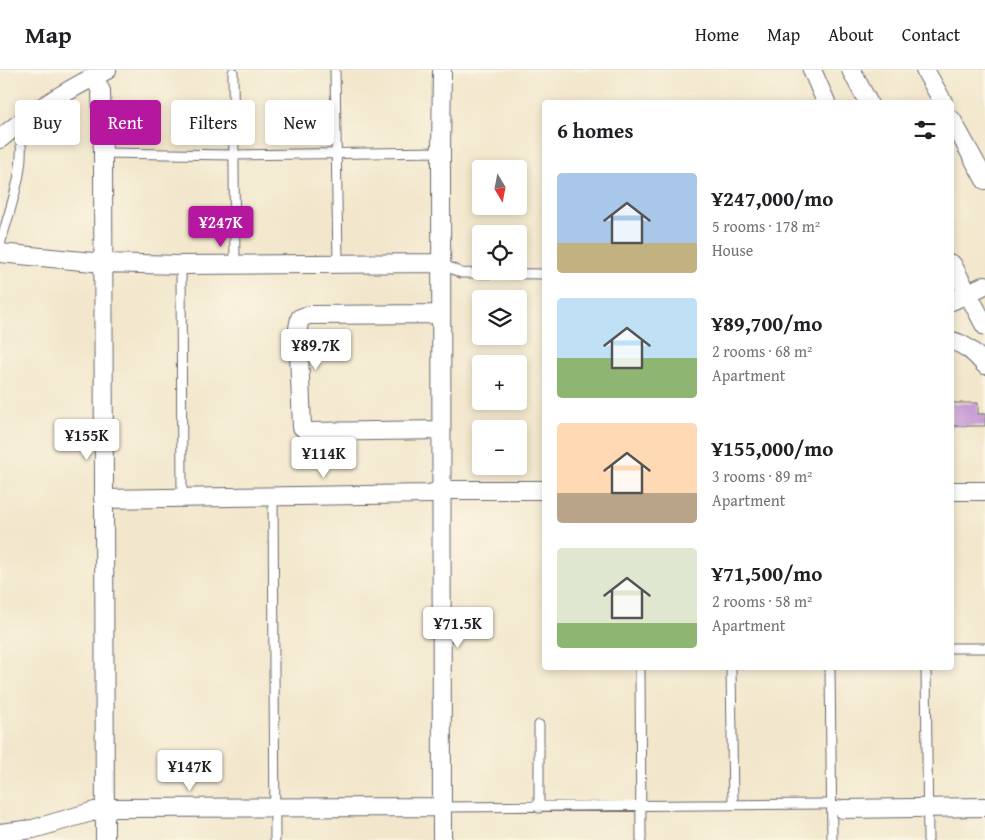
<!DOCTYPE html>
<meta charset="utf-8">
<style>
:root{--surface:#fff;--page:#f6f6f6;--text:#202124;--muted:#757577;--line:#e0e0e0;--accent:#b5179e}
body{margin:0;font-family:"Gentium Book Plus",serif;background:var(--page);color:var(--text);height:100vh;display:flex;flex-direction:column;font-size:19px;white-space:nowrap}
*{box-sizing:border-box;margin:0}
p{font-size:16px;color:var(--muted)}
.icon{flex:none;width:28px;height:28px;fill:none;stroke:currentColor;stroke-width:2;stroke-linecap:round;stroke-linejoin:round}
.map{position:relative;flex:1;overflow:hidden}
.side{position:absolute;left:542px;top:30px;width:412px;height:570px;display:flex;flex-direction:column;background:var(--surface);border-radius:5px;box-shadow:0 2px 8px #0003}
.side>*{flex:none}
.top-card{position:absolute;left:15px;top:30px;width:452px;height:45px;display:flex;gap:10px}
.needle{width:32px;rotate:170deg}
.tools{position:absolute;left:472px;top:90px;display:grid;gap:10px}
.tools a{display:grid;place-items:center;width:55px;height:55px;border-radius:5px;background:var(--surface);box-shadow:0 2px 8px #0003;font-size:25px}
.price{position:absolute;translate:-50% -42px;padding:0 11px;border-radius:5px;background:#fff;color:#222;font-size:16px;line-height:32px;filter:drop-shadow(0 1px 2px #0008)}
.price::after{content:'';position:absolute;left:50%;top:30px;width:15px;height:11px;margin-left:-8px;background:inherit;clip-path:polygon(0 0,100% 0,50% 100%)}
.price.current{background:var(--accent);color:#fff}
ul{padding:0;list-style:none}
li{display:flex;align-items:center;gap:15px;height:125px;padding:0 15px}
li span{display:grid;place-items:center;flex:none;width:140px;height:100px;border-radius:5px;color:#555}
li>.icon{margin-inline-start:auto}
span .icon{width:60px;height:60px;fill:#fffc;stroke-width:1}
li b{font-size:21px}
h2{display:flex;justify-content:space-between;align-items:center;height:60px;padding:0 15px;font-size:21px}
.tag{padding:0 18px;border-radius:5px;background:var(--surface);box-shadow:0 2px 8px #0003;font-size:18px;line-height:45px}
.tag.current{background:var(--accent);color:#fff}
header{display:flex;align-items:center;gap:30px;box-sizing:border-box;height:70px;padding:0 25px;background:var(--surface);border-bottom:1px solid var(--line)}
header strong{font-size:24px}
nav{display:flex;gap:28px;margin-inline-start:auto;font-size:18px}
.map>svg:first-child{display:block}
.building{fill:#c89dd6}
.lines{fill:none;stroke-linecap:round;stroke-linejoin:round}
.service-casing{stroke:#6b676e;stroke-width:11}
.minor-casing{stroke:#6b676e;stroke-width:20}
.service{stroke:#fff;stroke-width:9}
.minor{stroke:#fff;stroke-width:18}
</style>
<header>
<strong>Map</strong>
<nav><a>Home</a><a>Map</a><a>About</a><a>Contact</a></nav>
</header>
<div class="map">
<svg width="985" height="770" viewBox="0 0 985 770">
<rect width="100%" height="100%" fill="#fcf5e5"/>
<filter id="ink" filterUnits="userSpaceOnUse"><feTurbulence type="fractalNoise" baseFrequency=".02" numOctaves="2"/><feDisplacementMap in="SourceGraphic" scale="10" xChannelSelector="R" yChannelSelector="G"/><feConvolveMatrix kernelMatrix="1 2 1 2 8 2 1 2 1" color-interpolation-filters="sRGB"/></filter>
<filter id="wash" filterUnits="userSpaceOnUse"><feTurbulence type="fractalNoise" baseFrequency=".0096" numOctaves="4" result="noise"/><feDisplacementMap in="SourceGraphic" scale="20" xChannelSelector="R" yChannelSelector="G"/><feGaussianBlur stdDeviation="1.12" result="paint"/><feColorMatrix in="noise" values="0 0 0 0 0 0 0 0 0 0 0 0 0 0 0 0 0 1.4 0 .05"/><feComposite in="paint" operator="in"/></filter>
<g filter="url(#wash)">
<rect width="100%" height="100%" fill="#f2e7cc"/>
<g id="blocks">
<path class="building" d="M952 333H978V344H985V356H952Z"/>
</g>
</g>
<g filter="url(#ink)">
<use href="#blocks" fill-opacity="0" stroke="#6b676e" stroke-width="1"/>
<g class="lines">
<g class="service-casing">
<path id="service" d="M335 0 338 193
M233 2 235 193
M103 83 234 85 441 82
M0 175C10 137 29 93 18 54
M441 193 461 203 545 204
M181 195 182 427
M273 425 275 770
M952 578H985
M640 598 641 770
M731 598 733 735
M830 598 832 770
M926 598 928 770
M539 655V738
M441 737 825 734H831L843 739"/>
</g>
<g class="minor-casing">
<path id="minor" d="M812 0 826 32
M851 0 868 32
M925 0 943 32
M94 7 101 21 103 83 105 770
M952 50 985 110
M0 69C32 41 69 19 107 0
M0 183 103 193 181 195 441 193
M952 194 985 256
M952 231 985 215
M441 244 309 245 300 248 298 258 302 357 309 362 441 360
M952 271C965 274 977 285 985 295
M952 421H985
M103 429 430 424 441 420H545
M843 739 985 737
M0 763 33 759 105 738 441 737
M442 770 441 82 442 0"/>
</g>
<use href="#service" class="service"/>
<use href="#minor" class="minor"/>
</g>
</g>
</svg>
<div class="tools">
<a><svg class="needle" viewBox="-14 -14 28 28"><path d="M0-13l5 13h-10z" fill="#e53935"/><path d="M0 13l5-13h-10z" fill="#757577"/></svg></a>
<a><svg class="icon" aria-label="locate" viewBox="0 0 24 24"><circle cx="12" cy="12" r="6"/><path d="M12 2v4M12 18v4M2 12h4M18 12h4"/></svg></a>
<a><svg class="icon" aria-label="layers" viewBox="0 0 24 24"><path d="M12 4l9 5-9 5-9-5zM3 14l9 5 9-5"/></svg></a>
<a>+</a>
<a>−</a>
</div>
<b class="price current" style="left:221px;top:178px">¥247K</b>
<b class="price" style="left:316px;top:301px">¥89.7K</b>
<b class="price" style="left:87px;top:391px">¥155K</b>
<b class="price" style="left:324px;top:409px">¥114K</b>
<b class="price" style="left:458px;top:579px">¥71.5K</b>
<b class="price" style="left:190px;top:722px">¥147K</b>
<div class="top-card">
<a class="tag">Buy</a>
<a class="tag current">Rent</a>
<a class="tag">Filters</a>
<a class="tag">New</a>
</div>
<section class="side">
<h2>6 homes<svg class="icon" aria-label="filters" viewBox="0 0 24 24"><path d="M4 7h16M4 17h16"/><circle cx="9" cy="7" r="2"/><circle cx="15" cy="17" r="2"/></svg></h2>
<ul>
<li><span style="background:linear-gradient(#a9c7e8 70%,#c2b280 0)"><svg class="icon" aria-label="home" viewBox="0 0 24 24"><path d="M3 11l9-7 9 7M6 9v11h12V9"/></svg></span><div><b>¥247,000/mo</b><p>5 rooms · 178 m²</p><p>House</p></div></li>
<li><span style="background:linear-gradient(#bfe0f5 60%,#8fb573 0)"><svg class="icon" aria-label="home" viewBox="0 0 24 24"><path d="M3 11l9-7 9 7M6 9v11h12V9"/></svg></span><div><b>¥89,700/mo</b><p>2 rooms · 68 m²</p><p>Apartment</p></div></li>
<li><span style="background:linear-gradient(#ffd9b3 70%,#b9a48a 0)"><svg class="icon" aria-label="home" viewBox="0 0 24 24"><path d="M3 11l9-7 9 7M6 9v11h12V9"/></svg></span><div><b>¥155,000/mo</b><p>3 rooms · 89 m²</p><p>Apartment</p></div></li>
<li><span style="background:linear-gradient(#dfe7d0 75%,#8fb573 0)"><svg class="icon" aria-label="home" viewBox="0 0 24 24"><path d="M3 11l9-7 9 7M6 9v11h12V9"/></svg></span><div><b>¥71,500/mo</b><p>2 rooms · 58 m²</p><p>Apartment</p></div></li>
</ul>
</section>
</div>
